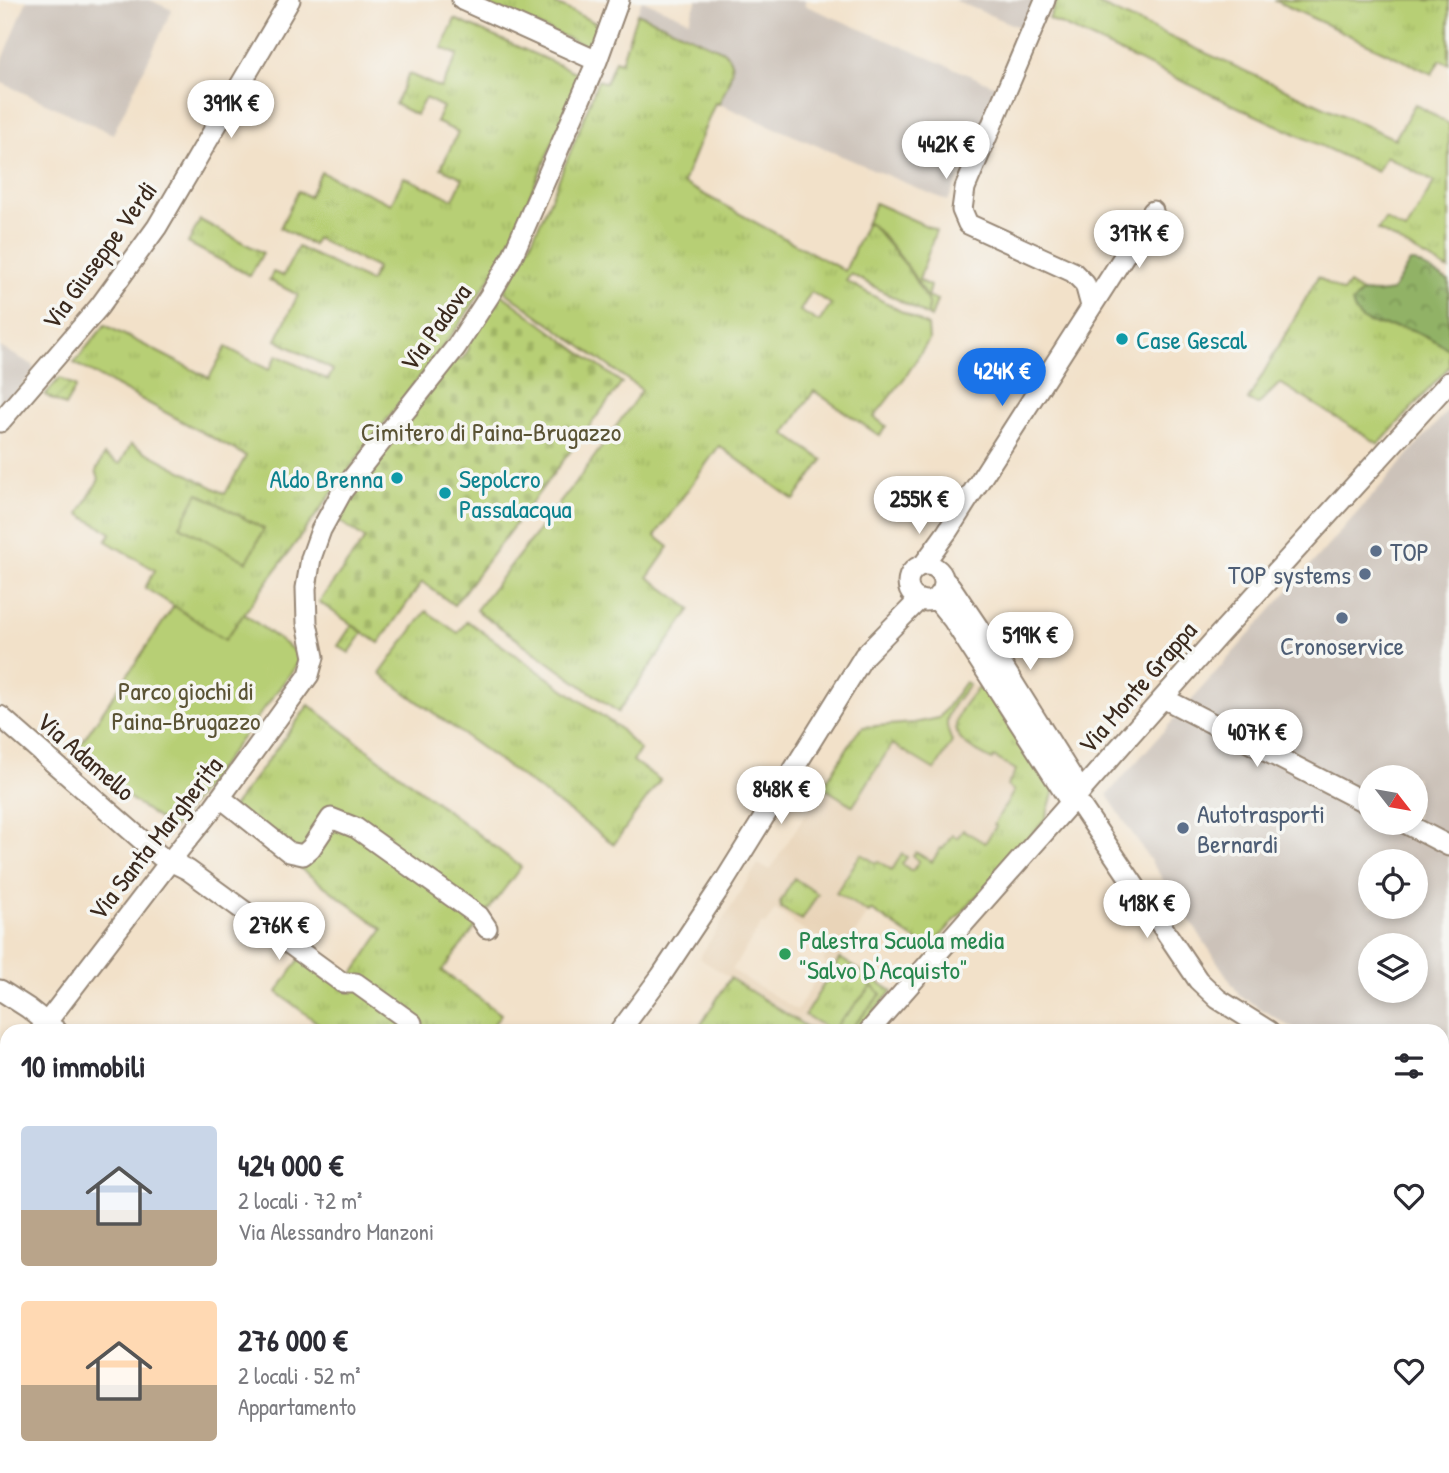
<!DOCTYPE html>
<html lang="it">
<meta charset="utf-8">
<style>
:root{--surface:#fff;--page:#f7f7f7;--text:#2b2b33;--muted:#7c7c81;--accent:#1a73e8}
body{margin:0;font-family:"Patrick Hand",sans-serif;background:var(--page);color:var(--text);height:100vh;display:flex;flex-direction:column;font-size:26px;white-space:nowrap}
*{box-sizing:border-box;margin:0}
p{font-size:23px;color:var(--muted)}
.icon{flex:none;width:38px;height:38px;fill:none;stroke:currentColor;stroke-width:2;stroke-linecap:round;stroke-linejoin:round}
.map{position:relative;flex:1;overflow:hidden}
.details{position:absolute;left:0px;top:1024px;width:1449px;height:450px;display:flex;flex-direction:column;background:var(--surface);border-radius:21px 21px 0 0;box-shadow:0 4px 10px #0003}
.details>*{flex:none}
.needle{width:46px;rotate:121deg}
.buttons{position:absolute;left:1358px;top:765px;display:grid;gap:14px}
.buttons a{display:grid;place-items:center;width:70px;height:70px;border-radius:50%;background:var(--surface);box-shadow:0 4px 10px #0003;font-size:35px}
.price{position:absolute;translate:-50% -60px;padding:0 16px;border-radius:24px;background:#fff;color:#222;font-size:23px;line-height:46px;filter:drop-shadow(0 2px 4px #0008)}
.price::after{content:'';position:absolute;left:50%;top:42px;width:21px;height:16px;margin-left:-10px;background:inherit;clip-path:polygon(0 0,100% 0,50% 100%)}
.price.active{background:var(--accent);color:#fff}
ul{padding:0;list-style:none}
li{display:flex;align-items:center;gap:21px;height:175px;padding:0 21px}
li span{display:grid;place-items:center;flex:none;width:196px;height:140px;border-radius:7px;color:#555}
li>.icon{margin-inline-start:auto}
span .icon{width:84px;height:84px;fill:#fffc;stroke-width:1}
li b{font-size:30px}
h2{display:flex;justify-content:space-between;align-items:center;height:84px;padding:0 21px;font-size:30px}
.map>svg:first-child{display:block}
.built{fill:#e9d4b8;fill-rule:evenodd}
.industrial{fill:#ccc2b9;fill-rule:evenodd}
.grass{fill:url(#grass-tufts);stroke:#797c49;stroke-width:2;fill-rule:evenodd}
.forest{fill:url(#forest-crowns);stroke:#666e42;stroke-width:2}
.cemetery{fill:url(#cemetery-stones);stroke:#797c49;stroke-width:2}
.park{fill:#b7cf74;stroke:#797c49;stroke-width:2}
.garden{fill:url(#garden-furrows);stroke:#797c49;stroke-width:2}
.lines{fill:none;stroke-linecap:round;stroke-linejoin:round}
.minor-casing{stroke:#968674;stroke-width:23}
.minor{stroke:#fff;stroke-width:19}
.culture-dot{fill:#0f9aa8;stroke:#f6f6f2;stroke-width:2.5}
.service-dot{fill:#5c6f8a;stroke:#f6f6f2;stroke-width:2.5}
.leisure-dot{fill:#2e9e5b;stroke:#f6f6f2;stroke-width:2.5}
.labels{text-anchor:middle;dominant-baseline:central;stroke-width:7;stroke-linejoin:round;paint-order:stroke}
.street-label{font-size:26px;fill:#3b2a1e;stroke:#f6f6f2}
.culture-label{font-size:26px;fill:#0d838f;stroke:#f6f6f2;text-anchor:start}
.park-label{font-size:26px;fill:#5a5334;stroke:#f6f6f2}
.service-label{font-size:26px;fill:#4e5e75;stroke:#f6f6f2;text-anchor:start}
.leisure-label{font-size:26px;fill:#27864d;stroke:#f6f6f2;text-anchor:start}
</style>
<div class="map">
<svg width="1449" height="1473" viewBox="0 0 1449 1473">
<defs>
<pattern id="grass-tufts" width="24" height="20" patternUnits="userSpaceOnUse" patternTransform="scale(1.75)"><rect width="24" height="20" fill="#b7cf74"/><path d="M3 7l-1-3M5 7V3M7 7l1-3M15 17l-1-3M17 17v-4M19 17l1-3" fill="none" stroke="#9eb264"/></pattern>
<pattern id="forest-crowns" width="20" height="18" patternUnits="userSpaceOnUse" patternTransform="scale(1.75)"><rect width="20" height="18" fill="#91b266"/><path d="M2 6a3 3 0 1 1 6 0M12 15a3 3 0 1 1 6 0" fill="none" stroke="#789153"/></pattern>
<pattern id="cemetery-stones" width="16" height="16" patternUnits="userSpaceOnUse" patternTransform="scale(1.75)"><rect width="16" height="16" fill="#b7cf74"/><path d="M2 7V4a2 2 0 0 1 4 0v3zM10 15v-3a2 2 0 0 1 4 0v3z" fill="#9eb264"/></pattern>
<pattern id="garden-furrows" width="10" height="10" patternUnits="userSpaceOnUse" patternTransform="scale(1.75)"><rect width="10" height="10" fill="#b7cf74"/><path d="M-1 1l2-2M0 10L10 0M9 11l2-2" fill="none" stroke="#9eb264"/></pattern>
</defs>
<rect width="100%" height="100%" fill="#f6f6f2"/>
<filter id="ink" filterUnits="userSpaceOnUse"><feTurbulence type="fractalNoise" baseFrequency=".0143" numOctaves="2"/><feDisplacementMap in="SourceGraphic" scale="14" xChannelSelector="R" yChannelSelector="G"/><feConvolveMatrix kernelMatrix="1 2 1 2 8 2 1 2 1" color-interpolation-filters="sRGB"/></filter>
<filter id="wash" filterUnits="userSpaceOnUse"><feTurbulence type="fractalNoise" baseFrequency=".00686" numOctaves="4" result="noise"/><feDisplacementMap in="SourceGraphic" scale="28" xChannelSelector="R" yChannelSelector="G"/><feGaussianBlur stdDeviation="1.57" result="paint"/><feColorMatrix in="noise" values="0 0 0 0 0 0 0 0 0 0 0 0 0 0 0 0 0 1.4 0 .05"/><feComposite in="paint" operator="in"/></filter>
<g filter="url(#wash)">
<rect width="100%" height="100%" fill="#f2e1c9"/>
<path class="built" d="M965 682 986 692 1054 791 929 949 870 910 840 958 892 991 857 1031H849L881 994 872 986 832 1031H697L730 978 699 958 758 864 770 870 856 734 863 727 914 723 939 718ZM775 910 794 922 793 924 832 946 823 961 826 963 797 1010 732 970 762 923 765 925Z
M157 1467V1466L264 1467 259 1473H152Z"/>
<path class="industrial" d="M27 0H150L172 10 113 134 0 82V67Z
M642 0 689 20 697 0H806L804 5 998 87 948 201 719 104 733 70 728 54 722 50 637 13Z
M954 0H1041L1028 31Z
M0 347 33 365 34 371 0 410Z
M1449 409V1123L1442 1119V1031H1297L1240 996 1107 795ZM1370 777H1416V822H1370ZM1370 861H1416V906H1370ZM1370 945H1416V990H1370Z"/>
<path class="grass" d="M475 0H548L598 24 589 47Z
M1057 0H1089L1395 139 1415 104 1449 124V270L1378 230 1385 219 1406 231 1434 182 1386 156 1377 172 1049 19Z
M1274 0H1449V64L1440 60 1432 74Z
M637 13 722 50C742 65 726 86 719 104L715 103 683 183 845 271 867 222 871 224 906 265 928 302V316L851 274 846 281 928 326 929 340 906 376 874 417 886 426 880 436 814 391 785 434 823 460 794 500 719 446 655 536 669 547 648 577 691 609 618 712 476 610 580 477 642 390 504 291C522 263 535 234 548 205 566 163 583 122 598 80L606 83 615 60 621 62ZM811 292 831 304 819 322 800 311Z
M455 19 582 75 502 260 459 325 359 456 225 640 174 606 145 588 155 570 106 541 111 533 79 514 99 479 96 471 104 455 120 464 131 444 225 494 246 456 74 363 105 325 209 378 226 347 269 370 277 355 328 380 333 370 276 340 298 295 269 280 273 272 283 276 298 247 370 282 377 268 316 238 313 245 280 228 298 191 309 197 321 172 391 204 404 177 453 199 463 178 441 168 458 132 436 122 443 107 425 98 416 115 395 104 409 74 441 88 458 55 442 48Z
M200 220 263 253 250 276 188 243Z
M1318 277 1343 292 1349 284 1362 292 1353 303C1359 331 1388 323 1409 329 1423 333 1437 342 1449 349V367L1379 444 1280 383 1258 405 1248 400Z
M426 611 458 633 467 621 618 727 640 750 633 761 660 780 614 844 380 674Z
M352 625 363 633 349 653 338 646Z
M965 682 969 684C961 695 946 710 947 725 947 731 950 736 952 742L935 770 892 744 853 806 823 787 856 734 863 727 914 723 939 718Z
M978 688 986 692 1054 791 1045 820 929 949 871 910 869 913 836 893 861 854 876 863 878 861 892 870 902 854 907 857 902 864 912 871 919 861 913 856 916 852 932 862 941 848 943 849 952 835 957 838 963 830 985 843 996 826 994 824 1014 791 1007 786 1016 770 994 757 992 760C983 755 970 749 963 742 945 724 966 702 978 688Z
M309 705 521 867 442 971 501 1014 489 1031H328L277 992 301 957 351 977 383 929 227 815Z
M794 878 818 894 802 920 781 908 780 902Z
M840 958 892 991 857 1031H849L881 994 872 986 832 1031 805 1015Z
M730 978 813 1031H697Z"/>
<path class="forest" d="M1410 262H1415L1449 281V349C1437 342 1422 333 1409 329 1388 323 1359 332 1352 303L1362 292 1377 293 1392 291Z"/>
<path class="cemetery" d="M501 294 622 383 454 605 422 582 379 643 319 602 365 539 334 517 450 361 462 359 469 349 468 339Z"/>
<path class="park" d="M875 203 936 230 919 280 930 286 927 297 937 300 931 318 928 316C928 311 929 305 927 300 918 279 886 234 867 222Z
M198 493 264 529 247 562 180 526Z
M174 606 225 640 244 614 303 657 173 829 72 757Z
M872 986 881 994 849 1031H832Z
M0 1412 7 1418V1466L68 1467 76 1473H6L1 1465Z"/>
<path class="garden" d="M60 378 76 387 65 406 45 395Z"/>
</g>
<g filter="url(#ink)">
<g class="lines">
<g class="minor-casing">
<path id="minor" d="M462 0 597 61
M1045 0 965 188 962 210 968 224 1073 272 1085 284 1091 306
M0 422 99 307 157 227 290 0
M908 583a18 18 0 1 1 36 0a18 18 0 1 1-36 0Z
M923 565 947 532 1153 211
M945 581 951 587 982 633 1081 791
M936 599 953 620 1071 803
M1163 698 1370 805
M0 716 160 856 188 870 343 983H356L412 1023
M1075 797 1198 980 1218 999 1269 1031
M221 798 289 852 303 855 311 848 331 818 356 828 479 916 487 928
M1403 822 1449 846
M0 990 28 1008 57 1031
M40 1031 171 860 212 809 309 675 314 657 307 623 306 588 311 558 321 530 343 490 456 347 490 295 512 257 597 61 619 0
M620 1031 661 976 725 880 864 656 919 600
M869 1031 1216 638 1449 382
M0 1084 7 1075
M1442 1139 1449 1144
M0 1156 7 1164
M0 1392 7 1397
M94 1466 103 1473
M282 1473 287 1466
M580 1473 585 1466
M940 1473 945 1466
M1326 1473 1330 1466"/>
</g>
<use href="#minor" class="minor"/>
</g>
</g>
<g class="culture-dot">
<circle cx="1122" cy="339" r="7"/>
<circle cx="397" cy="478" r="7"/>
<circle cx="445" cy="493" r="7"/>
</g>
<g class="service-dot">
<circle cx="1376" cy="551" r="7"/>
<circle cx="1365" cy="574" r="7"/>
<circle cx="1342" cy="618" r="7"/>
<circle cx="1183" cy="828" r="7"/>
</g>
<circle class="leisure-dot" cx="785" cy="954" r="7"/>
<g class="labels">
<g class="street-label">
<text transform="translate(99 255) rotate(-54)">Via Giuseppe Verdi</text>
<text transform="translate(435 327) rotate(-54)">Via Padova</text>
<text transform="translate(1137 687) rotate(-49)">Via Monte Grappa</text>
<text transform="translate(86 756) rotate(41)">Via Adamello</text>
<text transform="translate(155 838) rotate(-52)">Via Santa Margherita</text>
</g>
<g class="culture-label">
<text x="1136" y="339">Case Gescal</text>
<text x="383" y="478" text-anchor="end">Aldo Brenna</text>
<text x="459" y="478">Sepolcro<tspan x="459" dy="30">Passalacqua</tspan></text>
</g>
<g class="park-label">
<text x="491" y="431">Cimitero di Paina-Brugazzo</text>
<text x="186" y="690">Parco giochi di<tspan x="186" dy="30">Paina-Brugazzo</tspan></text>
</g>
<g class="service-label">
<text x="1390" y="551">TOP</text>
<text x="1351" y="574" text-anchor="end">TOP systems</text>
<text x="1342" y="645" text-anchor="middle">Cronoservice</text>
<text x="1197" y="813">Autotrasporti<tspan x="1197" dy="30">Bernardi</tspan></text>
</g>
<g class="leisure-label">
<text x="799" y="939">Palestra Scuola media<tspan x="799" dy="30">"Salvo D'Acquisto"</tspan></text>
</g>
</g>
</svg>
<div class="buttons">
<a><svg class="needle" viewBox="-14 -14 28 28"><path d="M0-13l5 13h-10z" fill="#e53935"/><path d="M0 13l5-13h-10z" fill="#7c7c81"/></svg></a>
<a><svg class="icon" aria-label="locate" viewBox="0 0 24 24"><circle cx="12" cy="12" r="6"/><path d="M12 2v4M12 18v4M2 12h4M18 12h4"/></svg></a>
<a><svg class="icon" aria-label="layers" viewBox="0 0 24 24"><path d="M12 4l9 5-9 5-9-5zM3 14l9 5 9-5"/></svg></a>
</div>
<b class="price" style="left:231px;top:140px">391K €</b>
<b class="price" style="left:946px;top:181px">442K €</b>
<b class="price" style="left:1139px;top:270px">317K €</b>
<b class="price active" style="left:1002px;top:408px">424K €</b>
<b class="price" style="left:919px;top:536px">255K €</b>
<b class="price" style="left:1030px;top:672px">519K €</b>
<b class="price" style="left:1257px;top:769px">407K €</b>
<b class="price" style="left:781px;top:826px">848K €</b>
<b class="price" style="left:1147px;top:940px">418K €</b>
<b class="price" style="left:279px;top:962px">276K €</b>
<section class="details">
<h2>10 immobili<svg class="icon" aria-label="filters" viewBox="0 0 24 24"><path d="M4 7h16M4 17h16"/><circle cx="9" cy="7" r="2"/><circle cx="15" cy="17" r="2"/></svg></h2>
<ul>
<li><span style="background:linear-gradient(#c9d6e8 60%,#b9a48a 0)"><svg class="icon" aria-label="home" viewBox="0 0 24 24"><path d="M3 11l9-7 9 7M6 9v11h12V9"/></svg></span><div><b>424 000 €</b><p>2 locali · 72 m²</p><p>Via Alessandro Manzoni</p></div><svg class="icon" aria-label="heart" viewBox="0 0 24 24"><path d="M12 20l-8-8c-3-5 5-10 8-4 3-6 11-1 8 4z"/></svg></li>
<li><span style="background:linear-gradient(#ffd9b3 60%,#b9a48a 0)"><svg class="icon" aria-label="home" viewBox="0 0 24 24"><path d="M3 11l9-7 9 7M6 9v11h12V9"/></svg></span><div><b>276 000 €</b><p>2 locali · 52 m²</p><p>Appartamento</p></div><svg class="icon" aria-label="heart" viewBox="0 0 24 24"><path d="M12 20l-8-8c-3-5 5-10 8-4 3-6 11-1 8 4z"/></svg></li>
</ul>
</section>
</div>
